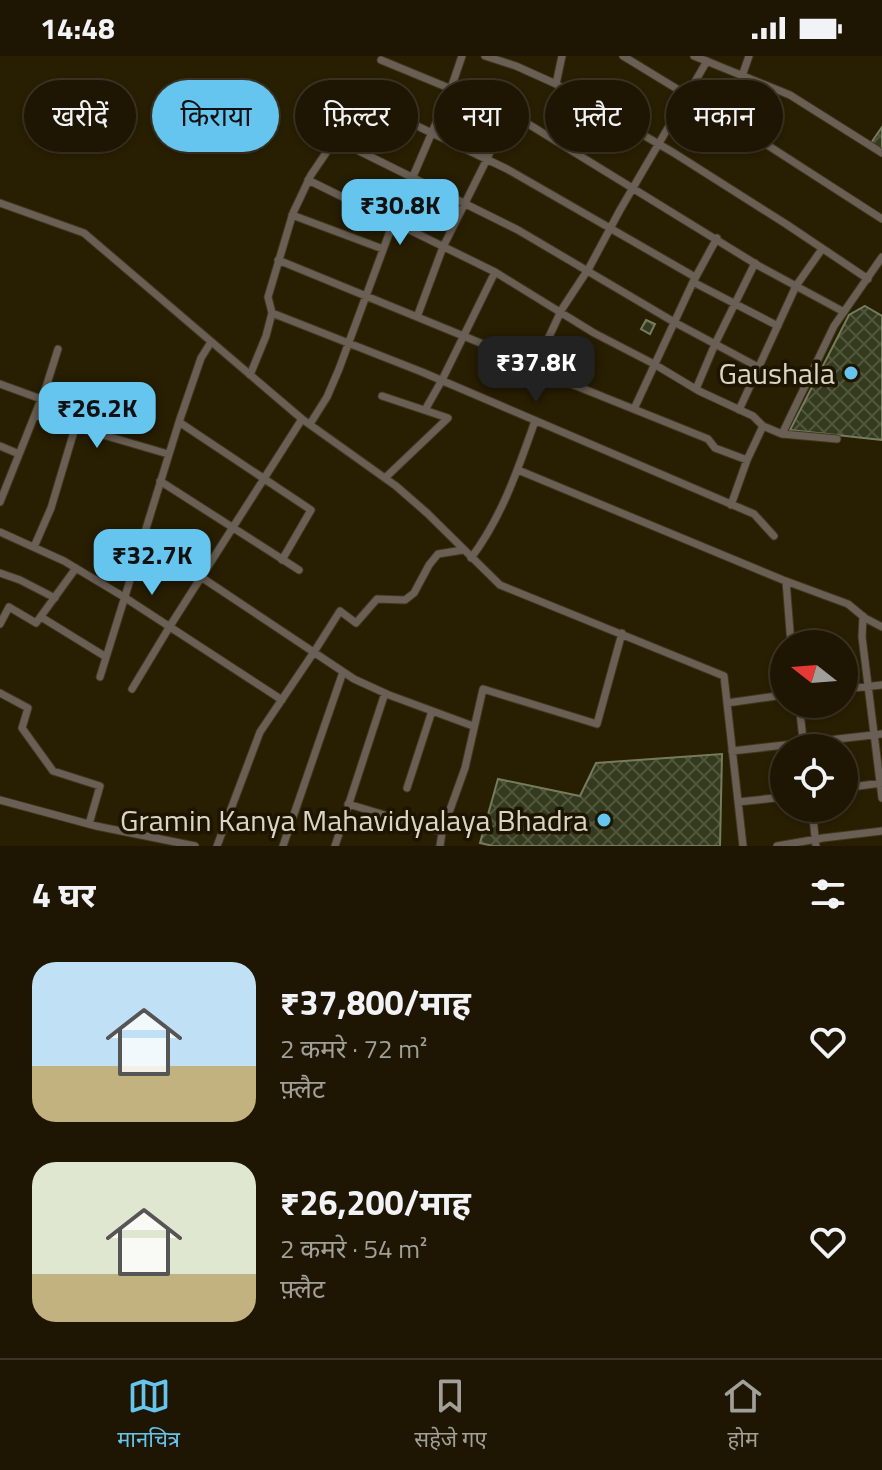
<!DOCTYPE html>
<html lang="hi">
<meta charset="utf-8">
<style>
:root{--surface:#1e1602;--page:#2b2311;--text:#f1f3f6;--muted:#a19f99;--line:#3c3524;--accent:#65c5ee}
body{margin:0;font-family:"Titillium Web","Noto Sans Devanagari",sans-serif;background:var(--page);color:var(--text);height:100vh;display:flex;flex-direction:column;font-size:30px;white-space:nowrap}
*{box-sizing:border-box;margin:0}
p{font-size:26px;color:var(--muted)}
.icon{flex:none;width:44px;height:44px;fill:none;stroke:currentColor;stroke-width:2;stroke-linecap:round;stroke-linejoin:round}
.map{position:relative;height:790px;overflow:hidden}
.details{display:flex;flex-direction:column;background:var(--surface);flex:1}
.details>*{flex:none}
.guide{position:absolute;left:24px;top:24px;width:834px;height:72px;display:flex;gap:16px}
.needle{width:52px;rotate:287deg}
.tools{position:absolute;left:770px;top:574px;display:grid;gap:16px}
.tools a{display:grid;place-items:center;width:88px;height:88px;border-radius:50%;background:var(--surface);box-shadow:0 2px 6px #0004,0 0 0 2px var(--line);font-size:40px}
.price{position:absolute;translate:-50% -68px;padding:0 18px;border-radius:16px;background:var(--accent);color:#111;font-size:26px;line-height:52px;filter:drop-shadow(0 2px 4px #0008)}
.price::after{content:'';position:absolute;left:50%;top:48px;width:24px;height:18px;margin-left:-12px;background:inherit;clip-path:polygon(0 0,100% 0,50% 100%)}
.price.current{background:#222;color:#fff}
ul{padding:0;list-style:none}
li{display:flex;align-items:center;gap:24px;height:200px;padding:0 32px}
li span{display:grid;place-items:center;flex:none;width:224px;height:160px;border-radius:24px;color:#555}
li>.icon{margin-inline-start:auto}
span .icon{width:96px;height:96px;fill:#fffc;stroke-width:1}
li b{font-size:34px}
h2{display:flex;justify-content:space-between;align-items:center;height:96px;padding:0 32px;font-size:34px}
.tag{padding:0 28px;border-radius:36px;background:var(--surface);box-shadow:0 2px 6px #0004,0 0 0 2px var(--line);font-size:28px;line-height:72px}
.tag.current{background:var(--accent);color:#111}
.status{display:flex;justify-content:space-between;align-items:center;height:56px;padding:0 40px;background:var(--surface);direction:ltr}
.status svg{height:22px;fill:currentColor}
.menu{display:flex;justify-content:space-around;align-items:center;height:112px;border-top:2px solid var(--line);background:var(--surface);font-size:22px;color:var(--muted)}
.menu a{display:grid;justify-items:center;gap:4px}
.menu .current{color:var(--accent)}
.map>svg:first-child{display:block}
.building{fill:url(#building-cross-hatch);stroke:#757c5d;stroke-width:2}
.lines{fill:none;stroke-linecap:round;stroke-linejoin:round}
.street-casing{stroke:#41381d;stroke-width:9}
.street{stroke:#6a5f55;stroke-width:7}
.poi-dot{fill:#65c5ee;stroke:#1e1500;stroke-width:3}
.labels{text-anchor:middle;dominant-baseline:central;stroke-width:7;stroke-linejoin:round;paint-order:stroke}
.poi-label{font-size:30px;fill:#dbd5c5;stroke:#1e1500;text-anchor:end}
</style>
<div class="status"><b>14:48</b><svg viewBox="0 0 49 12"><path d="M0 12V9h3v3zM5 12V6h3v6zM10 12V3h3v9zM15 12V0h3v12zM26 1h20v11H26zM47 4h2v5h-2z"/></svg></div>
<div class="map">
<svg width="882" height="790" viewBox="0 0 882 790">
<defs>
<pattern id="building-cross-hatch" width="8" height="8" patternUnits="userSpaceOnUse" patternTransform="scale(2)"><rect width="8" height="8" fill="#343a1e"/><path d="M0 0l8 8M0 8l8-8" fill="none" stroke="#51563d"/></pattern>
</defs>
<rect width="100%" height="100%" fill="#281e02"/>
<path class="building" d="M882 71V95L871 87Z
M865 250 882 260V384L790 374 849 259Z
M646 264 655 268 650 278 641 273Z
M722 698 720 790H493L480 787 498 723 580 740 596 707Z"/>
<g class="lines">
<g class="street-casing">
<path id="street" d="M485 0 516 10 556 28 674 97 786 168 868 223
M623 0 741 72 882 163
M694 0 790 39 882 97
M381 4 512 58 759 210 844 256
M742 20 749 0
M556 28 562 0
M365 45 507 113 695 221
M349 90 518 174 674 266 758 311
M308 124 495 216 594 277 654 308 699 335 753 360 763 370 782 378 837 383
M0 147 84 177 302 363 396 430 427 457 500 529 724 620 743 790
M292 159 383 193
M278 204 483 288 534 313 708 383 715 392 747 404
M693 226 778 270
M272 257 422 316 754 458 774 480
M417 261 443 191 487 103 507 56
M534 313 562 253 589 212 620 154 707 5
M250 319 266 280 272 257 268 241 293 157 311 119 328 94
M0 328 41 343
M696 333 715 288 755 207
M382 340 448 362 385 422
M634 353 693 226 717 182
M425 354 442 324 495 216
M739 354 796 230 822 193
M35 359 168 398
M179 366 311 454 282 504
M310 368 327 341 339 313 393 167 451 32 462 0
M782 378 834 270 882 201
M0 390 19 398
M518 414 783 524 848 548 865 562 882 571
M160 425 299 514
M0 446 46 331 58 293
M731 449 747 404 763 370
M0 476 64 505 124 541 282 644
M141 485 201 521 354 623 389 639 473 670
M34 491 51 452 75 372
M471 502C502 461 518 413 535 365
M0 517 20 524 55 542
M786 525 791 588
M863 560 862 581 882 742
M41 561 106 601
M0 568 9 551 36 567 76 512
M100 621 179 366 201 302 211 286
M132 633 170 570 302 363
M844 633 882 629
M0 637 28 652 22 672 53 715 100 730 89 768
M727 647 784 639
M799 648 804 692
M732 695 882 678
M407 732 432 655
M844 732 882 727
M0 744 96 770 195 790
M738 746 784 741
M348 748 442 776
M812 752 816 790
M217 790 260 676 314 596 340 555 356 567 377 543 405 544 414 537 429 509 438 498 463 494
M283 790 343 616
M335 790 385 637
M440 790 442 776 465 712 483 633 597 668 622 577
M777 790 823 782 882 775"/>
</g>
<use href="#street" class="street"/>
</g>
<g class="poi-dot">
<circle cx="851" cy="317" r="8"/>
<circle cx="604" cy="764" r="8"/>
</g>
<g class="labels">
<g class="poi-label">
<text x="835" y="317">Gaushala</text>
<text x="588" y="764">Gramin Kanya Mahavidyalaya Bhadra</text>
</g>
</g>
</svg>
<div class="tools">
<a><svg class="needle" viewBox="-14 -14 28 28"><path d="M0-13l5 13h-10z" fill="#e53935"/><path d="M0 13l5-13h-10z" fill="#a19f99"/></svg></a>
<a><svg class="icon" aria-label="locate" viewBox="0 0 24 24"><circle cx="12" cy="12" r="6"/><path d="M12 2v4M12 18v4M2 12h4M18 12h4"/></svg></a>
</div>
<b class="price" style="left:400px;top:191px">₹30.8K</b>
<b class="price current" style="left:536px;top:348px">₹37.8K</b>
<b class="price" style="left:97px;top:394px">₹26.2K</b>
<b class="price" style="left:152px;top:541px">₹32.7K</b>
<div class="guide">
<a class="tag">खरीदें</a>
<a class="tag current">किराया</a>
<a class="tag">फ़िल्टर</a>
<a class="tag">नया</a>
<a class="tag">फ़्लैट</a>
<a class="tag">मकान</a>
</div>
</div>
<section class="details">
<h2>4 घर<svg class="icon" aria-label="filters" viewBox="0 0 24 24"><path d="M4 7h16M4 17h16"/><circle cx="9" cy="7" r="2"/><circle cx="15" cy="17" r="2"/></svg></h2>
<ul>
<li><span style="background:linear-gradient(#bfe0f5 65%,#c2b280 0)"><svg class="icon" aria-label="home" viewBox="0 0 24 24"><path d="M3 11l9-7 9 7M6 9v11h12V9"/></svg></span><div><b>₹37,800/माह</b><p>2 कमरे · 72 m²</p><p>फ़्लैट</p></div><svg class="icon" aria-label="heart" viewBox="0 0 24 24"><path d="M12 20l-8-8c-3-5 5-10 8-4 3-6 11-1 8 4z"/></svg></li>
<li><span style="background:linear-gradient(#dfe7d0 70%,#c2b280 0)"><svg class="icon" aria-label="home" viewBox="0 0 24 24"><path d="M3 11l9-7 9 7M6 9v11h12V9"/></svg></span><div><b>₹26,200/माह</b><p>2 कमरे · 54 m²</p><p>फ़्लैट</p></div><svg class="icon" aria-label="heart" viewBox="0 0 24 24"><path d="M12 20l-8-8c-3-5 5-10 8-4 3-6 11-1 8 4z"/></svg></li>
</ul>
</section>
<nav class="menu">
<a class="current"><svg class="icon" aria-label="map" viewBox="0 0 24 24"><path d="M3 6l6-2 6 2 6-2v14l-6 2-6-2-6 2zM9 4v14M15 6v14"/></svg>मानचित्र</a>
<a><svg class="icon" aria-label="saved" viewBox="0 0 24 24"><path d="M7 4h10v16l-5-4-5 4z"/></svg>सहेजे गए</a>
<a><svg class="icon" aria-label="home" viewBox="0 0 24 24"><path d="M3 11l9-7 9 7M6 9v11h12V9"/></svg>होम</a>
</nav>
